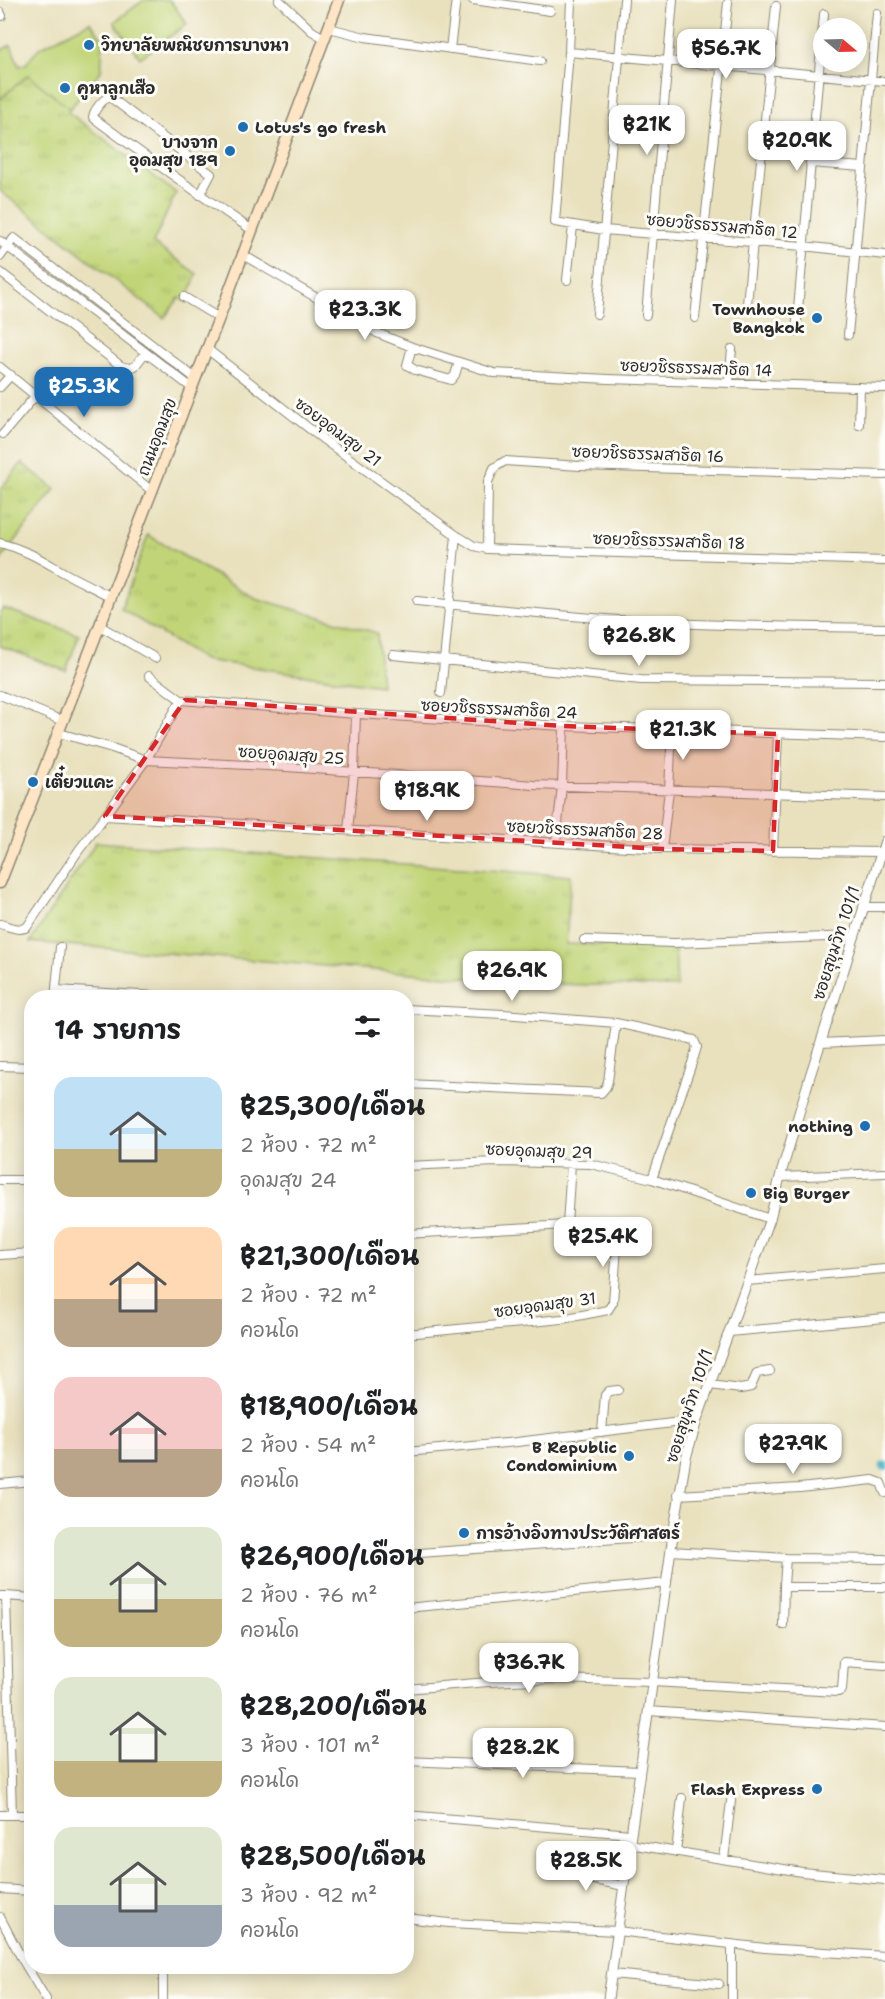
<!DOCTYPE html>
<html lang="th">
<meta charset="utf-8">
<style>
:root{--surface:#fff;--page:#f6f6f6;--text:#202124;--muted:#757577;--accent:#1f6fb2}
body{margin:0;font-family:"Shantell Sans","Playpen Sans Thai",sans-serif;background:var(--page);color:var(--text);height:100vh;display:flex;flex-direction:column;font-size:22px;white-space:nowrap}
*{box-sizing:border-box;margin:0}
p{font-size:20px;color:var(--muted)}
.icon{flex:none;width:33px;height:33px;fill:none;stroke:currentColor;stroke-width:2;stroke-linecap:round;stroke-linejoin:round}
.map{position:relative;flex:1;overflow:hidden}
.panel{position:absolute;left:24px;top:990px;width:390px;height:984px;display:flex;flex-direction:column;background:var(--surface);border-radius:24px;box-shadow:0 3px 15px #0003}
.panel>*{flex:none}
.needle{width:39px;rotate:109deg}
.tools{position:absolute;left:813px;top:18px;display:grid;gap:12px}
.tools a{display:grid;place-items:center;width:54px;height:54px;border-radius:50%;background:var(--surface);box-shadow:0 3px 15px #0003;font-size:30px}
.price{position:absolute;translate:-50% -51px;padding:0 14px;border-radius:12px;background:#fff;color:#222;font-size:20px;line-height:39px;filter:drop-shadow(0 2px 3px #0008)}
.price::after{content:'';position:absolute;left:50%;top:36px;width:18px;height:14px;margin-left:-9px;background:inherit;clip-path:polygon(0 0,100% 0,50% 100%)}
.price.current{background:var(--accent);color:#fff}
ul{padding:0;list-style:none}
li{display:flex;align-items:center;gap:18px;height:150px;padding:0 30px}
li span{display:grid;place-items:center;flex:none;width:168px;height:120px;border-radius:18px;color:#555}
li>.icon{margin-inline-start:auto}
span .icon{width:72px;height:72px;fill:#fffc;stroke-width:1}
li b{font-size:26px}
h2{display:flex;justify-content:space-between;align-items:center;height:72px;padding:0 30px;font-size:26px}
.map>svg:first-child{display:block}
.grass{fill:url(#grass-tufts);stroke:#768052;stroke-width:1.5}
.garden{fill:#c1d578;stroke:#768052;stroke-width:1.5}
.lines{fill:none;stroke-linecap:round;stroke-linejoin:round}
.canal{stroke:#41acc0;stroke-width:9}
.minor-casing{stroke:#8a8674;stroke-width:10}
.tertiary-casing{stroke:#8a8674;stroke-width:11}
.secondary-casing{stroke:#8a8674;stroke-width:13}
.minor{stroke:#fff;stroke-width:8}
.tertiary{stroke:#fff;stroke-width:9}
.secondary{stroke:#fee5c5;stroke-width:10}
.marked{fill:#d62828;fill-opacity:0.2;stroke:#d62828;stroke-width:4.5;stroke-dasharray:12 8;stroke-linejoin:round}
.poi-dot{fill:#1f6fb2;stroke:#fdfcf7;stroke-width:2}
.labels{text-anchor:middle;dominant-baseline:central;stroke-width:6;stroke-linejoin:round;paint-order:stroke}
.poi-label{font-size:16px;font-weight:bold;fill:#2b2b2b;stroke:#fdfcf7;text-anchor:start}
.street-label{font-size:16px;fill:#2b2b2b;stroke:#fdfcf7}
</style>
<div class="map">
<svg width="885" height="1999" viewBox="0 0 885 1999">
<defs>
<pattern id="grass-tufts" width="24" height="20" patternUnits="userSpaceOnUse" patternTransform="scale(1.5)"><rect width="24" height="20" fill="#c1d578"/><path d="M3 7l-1-3M5 7V3M7 7l1-3M15 17l-1-3M17 17v-4M19 17l1-3" fill="none" stroke="#a6b768"/></pattern>
</defs>
<rect width="100%" height="100%" fill="#fdfcf7"/>
<filter id="ink" filterUnits="userSpaceOnUse"><feTurbulence type="fractalNoise" baseFrequency=".0167" numOctaves="2"/><feDisplacementMap in="SourceGraphic" scale="12" xChannelSelector="R" yChannelSelector="G"/><feConvolveMatrix kernelMatrix="1 2 1 2 8 2 1 2 1" color-interpolation-filters="sRGB"/></filter>
<filter id="wash" filterUnits="userSpaceOnUse"><feTurbulence type="fractalNoise" baseFrequency=".008" numOctaves="4" result="noise"/><feDisplacementMap in="SourceGraphic" scale="24" xChannelSelector="R" yChannelSelector="G"/><feGaussianBlur stdDeviation="1.35" result="paint"/><feColorMatrix in="noise" values="0 0 0 0 0 0 0 0 0 0 0 0 0 0 0 0 0 1.4 0 .05"/><feComposite in="paint" operator="in"/></filter>
<g filter="url(#wash)">
<rect width="100%" height="100%" fill="#e9e1be"/>
<path class="grass" d="M28 75 70 109 68 112 176 193 153 243 197 274 186 302 179 298 164 318 0 191V99Z
M22 463 55 489 0 561V489Z
M148 535 255 598 377 633 381 686 204 660 121 609Z
M3 608 79 635 66 671 0 646V612Z
M96 842 571 876 566 944 675 947 677 987 546 984 30 942Z"/>
<path class="garden" d="M144 0H170L187 24 140 58 114 22Z
M90 22 103 39 101 71 70 109 28 75 0 99V51L11 45 19 66 26 64 39 48Z"/>
<g class="lines">
<path class="canal" d="M884 1466H885"/>
</g>
</g>
<g filter="url(#ink)">
<g class="lines">
<g class="minor-casing">
<path id="minor" d="M279 0 312 31 324 38
M473 0 550 11
M571 0 569 52 555 222 604 230 803 246 885 255
M0 12 2 16
M329 28 365 37 540 61
M450 49 456 0
M569 52 885 81
M810 163 863 167
M200 195 211 174 114 100 109 97C102 100 94 110 93 117L95 119C147 158 199 194 252 230
M0 241 192 388
M243 255 377 333 412 347 494 373 608 379 885 388
M0 257 14 238 195 378
M0 272 121 366 129 368 135 366 145 353
M567 280 573 226
M184 297 219 318
M747 304 776 6
M597 314 624 0
M646 315 673 0
M695 318 728 3
M796 332 824 14
M848 335 877 13
M412 347 407 365 415 370 451 380 455 375 459 362
M207 349 324 440 456 535 474 546 487 549 885 561
M0 367 152 491
M729 383 732 349
M0 387 11 375
M859 425 860 387
M3 434 36 395
M0 543C23 549 37 557 56 568 74 579 93 587 111 597
M487 549 488 482 494 468 505 461 580 466 885 475
M417 601C494 609 571 617 648 622 727 626 806 627 885 628
M100 626 155 658
M393 655 641 680 885 682
M149 676 181 700
M441 693 456 535
M0 695 63 721
M59 733 112 748 146 760 287 767 534 785 885 797
M348 830 354 773 356 714
M556 842 562 786 564 726
M662 849 669 790 672 730
M773 851 778 734
M881 852 662 849 105 816 146 760 181 700 356 714 564 726 885 737
M863 907H885
M0 924C8 926 20 932 27 927L79 850 105 816
M584 940 674 943 854 936
M56 990 192 998
M55 998 60 947
M406 1009 503 1014 616 1023 694 1040 697 1047 692 1063 652 1179
M821 1043 885 1040
M0 1066 32 1067
M406 1084 601 1093 606 1087 608 1081 616 1023
M406 1166 496 1162 591 1164 652 1179 770 1219
M780 1177 885 1173
M0 1180H32
M567 1225 571 1163
M406 1234 567 1225 614 1226 617 1229 618 1233 613 1302 608 1310 562 1319 406 1334
M0 1255 32 1253
M747 1281 885 1269
M729 1332 885 1318
M710 1385 741 1389 751 1387 757 1373 770 1371
M602 1432 605 1395 609 1391 618 1390
M406 1452 517 1442 697 1420
M0 1484 32 1481
M678 1495 800 1488 873 1480 881 1483 885 1493
M671 1551 786 1558 885 1559
M406 1554 673 1535
M786 1558 784 1585 786 1587H885
M0 1596H6L12 1815
M6 1596 32 1598
M406 1608 667 1583
M783 1625 784 1586
M406 1689 488 1682 557 1679 652 1682 838 1692 842 1690 844 1662 885 1665
M648 1711 885 1727
M406 1761 640 1771
M0 1815H32
M406 1815 631 1834
M629 1844 802 1872 885 1880
M676 1852 682 1798
M724 1859 731 1801
M557 1866 570 1868 585 1878 624 1886
M0 1889 32 1891
M0 1917 22 1959 46 1999
M406 1918 449 1923 617 1931 765 1948 885 1956
M732 1944V1999
M611 1974 719 1984
M163 1999V1966"/>
</g>
<g class="tertiary-casing">
<path id="tertiary" d="M608 1999 673 1535 686 1458 697 1420 770 1219 780 1177 810 1076 885 841"/>
</g>
<g class="secondary-casing">
<path id="secondary" d="M0 883 219 318 339 0"/>
</g>
<use href="#minor" class="minor"/>
<use href="#tertiary" class="tertiary"/>
<use href="#secondary" class="secondary"/>
</g>
</g>
<path class="marked" d="M185 700 564 726 778 734 773 851 662 849 105 816Z"/>
<g class="poi-dot">
<circle cx="89" cy="45" r="6"/>
<circle cx="65" cy="88" r="6"/>
<circle cx="243" cy="127" r="6"/>
<circle cx="230" cy="151" r="6"/>
<circle cx="817" cy="318" r="6"/>
<circle cx="33" cy="782" r="6"/>
<circle cx="865" cy="1126" r="6"/>
<circle cx="751" cy="1193" r="6"/>
<circle cx="629" cy="1456" r="6"/>
<circle cx="464" cy="1533" r="6"/>
<circle cx="817" cy="1789" r="6"/>
</g>
<g class="labels">
<g class="poi-label">
<text x="101" y="45">วิทยาลัยพณิชยการบางนา</text>
<text x="77" y="88">คูหาลูกเสือ</text>
<text x="255" y="127">Lotus's go fresh</text>
<text x="218" y="142" text-anchor="end">บางจาก<tspan x="218" dy="18">อุดมสุข 189</tspan></text>
<text x="805" y="309" text-anchor="end">Townhouse<tspan x="805" dy="18">Bangkok</tspan></text>
<text x="45" y="782">เตี๋ยวแคะ</text>
<text x="853" y="1126" text-anchor="end">nothing</text>
<text x="763" y="1193">Big Burger</text>
<text x="617" y="1447" text-anchor="end">B Republic<tspan x="617" dy="18">Condominium</tspan></text>
<text x="476" y="1533">การอ้างอิงทางประวัติศาสตร์</text>
<text x="805" y="1789" text-anchor="end">Flash Express</text>
</g>
<g class="street-label">
<text transform="translate(722 226) rotate(5)">ซอยวชิรธรรมสาธิต 12</text>
<text transform="translate(696 368) rotate(2)">ซอยวชิรธรรมสาธิต 14</text>
<text transform="translate(338 432) rotate(37)">ซอยอุดมสุข 21</text>
<text transform="translate(157 437) rotate(-69)">ถนนอุดมสุข</text>
<text transform="translate(648 454) rotate(2)">ซอยวชิรธรรมสาธิต 16</text>
<text transform="translate(669 541) rotate(2)">ซอยวชิรธรรมสาธิต 18</text>
<text transform="translate(499 709) rotate(3)">ซอยวชิรธรรมสาธิต 24</text>
<text transform="translate(291 755) rotate(4)">ซอยอุดมสุข 25</text>
<text transform="translate(585 830) rotate(3)">ซอยวชิรธรรมสาธิต 28</text>
<text transform="translate(836 943) rotate(-72)">ซอยสุขุมวิท 101/1</text>
<text transform="translate(539 1151) rotate(2)">ซอยอุดมสุข 29</text>
<text transform="translate(545 1305) rotate(-8)">ซอยอุดมสุข 31</text>
<text transform="translate(689 1406) rotate(-72)">ซอยสุขุมวิท 101/1</text>
</g>
</g>
</svg>
<div class="tools">
<a><svg class="needle" viewBox="-14 -14 28 28"><path d="M0-13l5 13h-10z" fill="#e53935"/><path d="M0 13l5-13h-10z" fill="#757577"/></svg></a>
</div>
<b class="price" style="left:726px;top:80px">฿56.7K</b>
<b class="price" style="left:647px;top:156px">฿21K</b>
<b class="price" style="left:797px;top:172px">฿20.9K</b>
<b class="price" style="left:365px;top:341px">฿23.3K</b>
<b class="price current" style="left:84px;top:418px">฿25.3K</b>
<b class="price" style="left:639px;top:667px">฿26.8K</b>
<b class="price" style="left:683px;top:761px">฿21.3K</b>
<b class="price" style="left:427px;top:822px">฿18.9K</b>
<b class="price" style="left:512px;top:1002px">฿26.9K</b>
<b class="price" style="left:603px;top:1268px">฿25.4K</b>
<b class="price" style="left:793px;top:1475px">฿27.9K</b>
<b class="price" style="left:529px;top:1694px">฿36.7K</b>
<b class="price" style="left:523px;top:1779px">฿28.2K</b>
<b class="price" style="left:586px;top:1892px">฿28.5K</b>
<section class="panel">
<h2>14 รายการ<svg class="icon" aria-label="filters" viewBox="0 0 24 24"><path d="M4 7h16M4 17h16"/><circle cx="9" cy="7" r="2"/><circle cx="15" cy="17" r="2"/></svg></h2>
<ul>
<li><span style="background:linear-gradient(#bfe0f5 60%,#c2b280 0)"><svg class="icon" aria-label="home" viewBox="0 0 24 24"><path d="M3 11l9-7 9 7M6 9v11h12V9"/></svg></span><div><b>฿25,300/เดือน</b><p>2 ห้อง · 72 m²</p><p>อุดมสุข 24</p></div></li>
<li><span style="background:linear-gradient(#ffd9b3 60%,#b9a48a 0)"><svg class="icon" aria-label="home" viewBox="0 0 24 24"><path d="M3 11l9-7 9 7M6 9v11h12V9"/></svg></span><div><b>฿21,300/เดือน</b><p>2 ห้อง · 72 m²</p><p>คอนโด</p></div></li>
<li><span style="background:linear-gradient(#f6c9c9 60%,#b9a48a 0)"><svg class="icon" aria-label="home" viewBox="0 0 24 24"><path d="M3 11l9-7 9 7M6 9v11h12V9"/></svg></span><div><b>฿18,900/เดือน</b><p>2 ห้อง · 54 m²</p><p>คอนโด</p></div></li>
<li><span style="background:linear-gradient(#dfe7d0 60%,#c2b280 0)"><svg class="icon" aria-label="home" viewBox="0 0 24 24"><path d="M3 11l9-7 9 7M6 9v11h12V9"/></svg></span><div><b>฿26,900/เดือน</b><p>2 ห้อง · 76 m²</p><p>คอนโด</p></div></li>
<li><span style="background:linear-gradient(#dfe7d0 70%,#c2b280 0)"><svg class="icon" aria-label="home" viewBox="0 0 24 24"><path d="M3 11l9-7 9 7M6 9v11h12V9"/></svg></span><div><b>฿28,200/เดือน</b><p>3 ห้อง · 101 m²</p><p>คอนโด</p></div></li>
<li><span style="background:linear-gradient(#dfe7d0 65%,#9aa5b1 0)"><svg class="icon" aria-label="home" viewBox="0 0 24 24"><path d="M3 11l9-7 9 7M6 9v11h12V9"/></svg></span><div><b>฿28,500/เดือน</b><p>3 ห้อง · 92 m²</p><p>คอนโด</p></div></li>
</ul>
</section>
</div>
